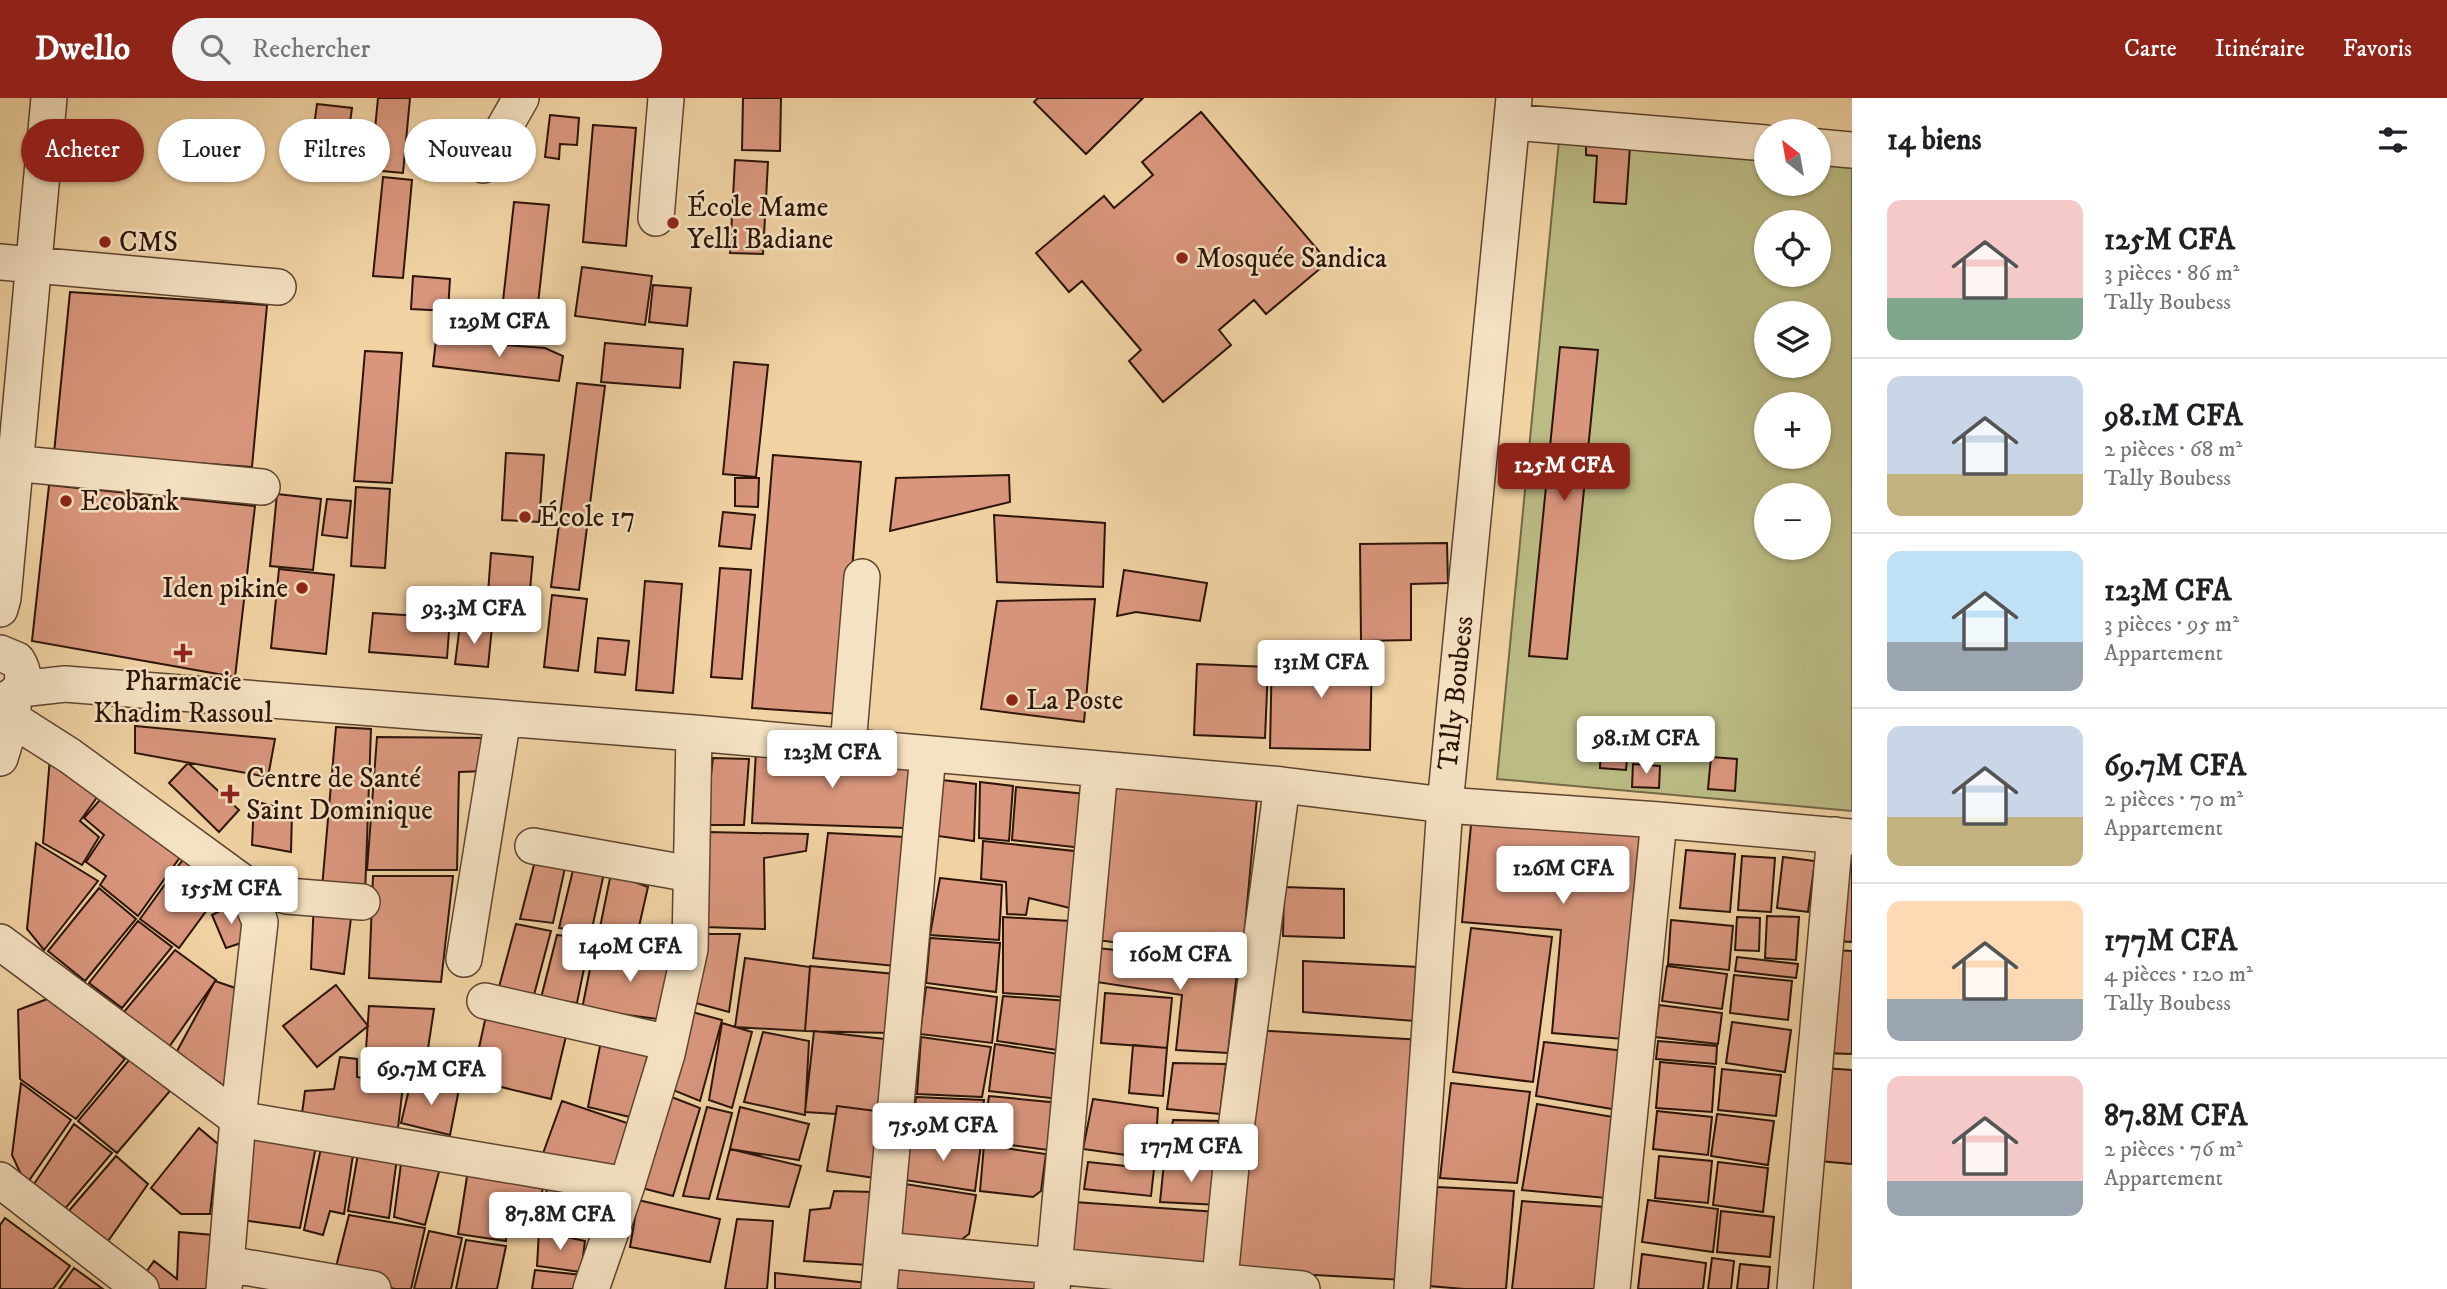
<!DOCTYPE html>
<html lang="fr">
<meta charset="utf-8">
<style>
:root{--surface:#fff;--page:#f2f2f2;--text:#202124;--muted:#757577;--line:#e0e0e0;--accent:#8f2418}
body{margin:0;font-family:"IM FELL DW Pica",serif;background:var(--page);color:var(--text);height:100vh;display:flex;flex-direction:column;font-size:26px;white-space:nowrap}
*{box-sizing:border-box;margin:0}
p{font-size:23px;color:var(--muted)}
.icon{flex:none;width:38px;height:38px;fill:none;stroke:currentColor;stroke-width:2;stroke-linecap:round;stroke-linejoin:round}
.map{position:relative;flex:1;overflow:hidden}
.drawer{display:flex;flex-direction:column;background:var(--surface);width:595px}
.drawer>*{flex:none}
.top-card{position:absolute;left:21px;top:21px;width:665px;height:63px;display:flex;gap:14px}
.needle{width:46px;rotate:329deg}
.buttons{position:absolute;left:1754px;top:21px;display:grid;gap:14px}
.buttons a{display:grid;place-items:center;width:77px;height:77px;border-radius:50%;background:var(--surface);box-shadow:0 2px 5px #0004;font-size:35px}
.price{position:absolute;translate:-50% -60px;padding:0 16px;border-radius:7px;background:#fff;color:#222;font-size:23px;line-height:46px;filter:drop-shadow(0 2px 4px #0008)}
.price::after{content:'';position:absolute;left:50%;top:42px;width:21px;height:16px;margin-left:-10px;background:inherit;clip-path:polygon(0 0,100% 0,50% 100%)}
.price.selected{background:var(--accent);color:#fff}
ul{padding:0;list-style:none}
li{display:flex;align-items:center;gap:21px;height:175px;padding:0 35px}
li+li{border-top:2px solid var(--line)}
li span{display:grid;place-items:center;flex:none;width:196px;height:140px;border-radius:14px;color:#555}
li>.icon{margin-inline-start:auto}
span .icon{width:84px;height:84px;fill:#fffc;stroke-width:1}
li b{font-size:30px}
h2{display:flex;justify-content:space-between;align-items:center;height:84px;padding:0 35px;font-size:30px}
.tag{padding:0 24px;border-radius:32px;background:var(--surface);box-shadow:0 2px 5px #0004;font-size:24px;line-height:63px}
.tag.selected{background:var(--accent);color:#fff}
header{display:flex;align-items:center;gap:42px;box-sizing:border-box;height:98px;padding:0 35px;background:var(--accent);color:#fff}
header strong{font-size:33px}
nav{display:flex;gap:38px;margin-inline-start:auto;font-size:24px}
.search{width:490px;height:63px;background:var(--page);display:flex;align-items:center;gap:18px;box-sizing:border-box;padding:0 24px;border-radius:38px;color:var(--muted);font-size:26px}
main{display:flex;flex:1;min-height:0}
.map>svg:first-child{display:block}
.pitch{fill:#bbbb84;stroke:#746846;stroke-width:2;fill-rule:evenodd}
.building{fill:#d9967d;stroke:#2c1409;stroke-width:2}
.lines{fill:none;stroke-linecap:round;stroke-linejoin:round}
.minor-casing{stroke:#5d4430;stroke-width:38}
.minor{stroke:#f5e2c3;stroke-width:35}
.poi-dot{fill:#8f2418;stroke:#f5e2c3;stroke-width:2.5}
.labels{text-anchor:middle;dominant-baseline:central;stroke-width:5;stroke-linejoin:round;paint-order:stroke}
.poi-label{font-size:28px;fill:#2c1409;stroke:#f5e2c3;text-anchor:start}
.street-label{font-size:28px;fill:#2c1409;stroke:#f5e2c3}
</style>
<header>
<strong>Dwello</strong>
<div class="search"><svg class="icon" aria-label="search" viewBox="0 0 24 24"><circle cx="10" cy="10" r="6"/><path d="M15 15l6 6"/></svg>Rechercher</div>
<nav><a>Carte</a><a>Itinéraire</a><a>Favoris</a></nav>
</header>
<main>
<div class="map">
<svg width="1852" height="1191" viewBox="0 0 1852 1191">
<rect width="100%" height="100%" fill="#f0d2a3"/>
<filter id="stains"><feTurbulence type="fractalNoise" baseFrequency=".00286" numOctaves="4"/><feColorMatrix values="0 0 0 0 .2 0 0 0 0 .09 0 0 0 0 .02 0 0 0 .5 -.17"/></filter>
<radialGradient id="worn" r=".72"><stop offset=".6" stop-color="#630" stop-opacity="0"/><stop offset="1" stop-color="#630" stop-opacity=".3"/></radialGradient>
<path class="pitch" d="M1560 32 1766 51V86H1818V56L1852 59V713L1497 681ZM1766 124H1818V177H1766ZM1766 215H1818V268H1766ZM1766 306H1818V359H1766ZM1766 397H1818V450H1766Z"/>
<path class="building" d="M378 0H410L403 75 371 72Z
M743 0H781L780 53 742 52Z
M1038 0H1143L1086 56 1034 4Z
M317 6 352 10 349 32 314 28Z
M1201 14 1328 164 1266 216 1254 202 1219 232 1231 247 1163 304 1129 263 1141 252 1082 183 1069 194 1036 155 1104 98 1114 110 1153 77 1142 64Z
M550 17 579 20 577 47 560 46 559 61 545 59Z
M593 27 636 30 626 148 583 144Z
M1586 46 1630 48 1626 106 1594 104 1597 58 1586 57Z
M735 62 768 64 763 156 730 155Z
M383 79 412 82 403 180 373 178Z
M514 104 549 107 537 215 502 212Z
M582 169 652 178 645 227 575 218Z
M413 178 450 181 448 213 411 211Z
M653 187 691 190 687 228 649 224Z
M70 194 267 207 252 369 54 355Z
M436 242 545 250 563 258 559 283 433 268Z
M605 245 683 251 680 290 601 284Z
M1560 249 1598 252 1567 561 1529 558Z
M365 253 402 255 392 385 354 383Z
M734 264 768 267 756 379 723 376Z
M577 285 605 288 579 492 551 489Z
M506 355 544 357 539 424 502 422Z
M773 357 861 364 840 616 752 610Z
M1009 377 1010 404 890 433 896 380Z
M735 380H759L758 409 735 408Z
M49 387 255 408 235 579 32 543Z
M356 389 390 391 385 470 351 468Z
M277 396 321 401 313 472 270 468Z
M327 401 351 403 347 440 322 437Z
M723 414 755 417 751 451 719 448Z
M994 417 1105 425 1103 489 997 484Z
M1447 445 1448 485 1411 486V542L1361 543 1360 446Z
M491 455 533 459 527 525 486 522Z
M720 470 751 472 742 581 711 579Z
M279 471 334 477 326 556 271 550Z
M1124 472 1207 485 1200 523 1136 514 1117 518Z
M645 483 682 486 673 595 636 592Z
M552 497 587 501 578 573 544 569Z
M1095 501 1084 624 981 611 997 503Z
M373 515 450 520 447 560 369 554Z
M460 526 492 529 488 569 455 566Z
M598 540 629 543 625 577 595 574Z
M1272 553 1372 555 1370 652 1270 650Z
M1197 566 1268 569 1265 640 1194 637Z
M135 628 275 641 268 679 135 655Z
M336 629 371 631 365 797 322 790Z
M377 639 490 640 486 673 459 674 457 772H367Z
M1601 648 1628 649 1626 672 1600 670Z
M756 653 917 661 906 730 752 725Z
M50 659 103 691 80 723 99 739 82 767 43 745Z
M1711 659 1737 661 1735 693 1708 691Z
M713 660 749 661 744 727H705Z
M188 665 239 712 219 734 169 685Z
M1633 666 1660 668 1659 690 1632 689Z
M942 682 976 686 974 743 938 738Z
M980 684 1013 688 1009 743 979 740Z
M1111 687 1257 700 1242 860 1096 842Z
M1016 689 1086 696 1082 750 1012 742Z
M106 695 183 755 138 818 100 787 106 778 86 764 104 737 84 720Z
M254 703 292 713 291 754 252 747Z
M1472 716 1642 730 1623 941 1552 935 1561 832 1462 824Z
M707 734 808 736 806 753 764 760 765 831 704 829Z
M828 735 905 739 895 868 813 860Z
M983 743 1083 754 1078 812 1029 800 1026 817 1007 816 1006 784 981 781Z
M36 745 98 783 44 852 27 831Z
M1686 752 1735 756 1730 814 1680 810Z
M537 755 566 765 553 825 520 821Z
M187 756 226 786 179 850 140 821Z
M1742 758 1775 760 1771 814 1738 812Z
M1783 759 1815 763 1808 814 1777 810Z
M1843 760H1852V844L1836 843Z
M574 768 604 775 591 835 559 830Z
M611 775 648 789 635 846 597 844Z
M373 778H453L441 884 369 880Z
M940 780 1002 787 999 842 930 837Z
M1284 789 1344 791V840L1283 838Z
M99 790 136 821 85 883 48 853Z
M314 802 353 804 344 876 311 871Z
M237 804 250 842 226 850 212 817Z
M1767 818 1799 819 1796 862 1765 860Z
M1003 819 1070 823 1063 899 1003 895Z
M1737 819 1760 820 1759 853 1735 852Z
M1671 822 1733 828 1729 872 1668 866Z
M138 823 172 849 122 910 89 885Z
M516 826 551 833 534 897 499 889Z
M1471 830 1552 839 1533 984 1453 974Z
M699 836H740L729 914 692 904Z
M557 837 590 841 577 905 541 900Z
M930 840 1000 845 996 894 926 885Z
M1097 850 1238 865 1228 955 1176 952 1182 897 1090 883Z
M594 851 678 860 665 922 582 911Z
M175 852 216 882 169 949 123 915Z
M1835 852 1852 853V956L1824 955Z
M1737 859 1798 866 1796 880 1735 873Z
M745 860 810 869 805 933 735 929Z
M1303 863 1419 869 1414 923 1303 914Z
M810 868 895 876 888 935 805 933Z
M1667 868 1727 876 1722 911 1662 903Z
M1734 877 1792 883 1788 922 1730 915Z
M215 883 244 893 227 990 176 955Z
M336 887 368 928 317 969 283 928Z
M926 889 997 899 992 945 920 936Z
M1105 895 1172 900 1167 950 1101 945Z
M1003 898 1068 903 1064 953 997 943Z
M50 900 125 961 76 1021 20 981 18 912Z
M1659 907 1722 915 1718 946 1655 939Z
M369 908 434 911 424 977 365 966Z
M487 913 567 934 551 1001 472 982Z
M692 914 722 922 700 1003 668 990Z
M1732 924 1791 932 1785 974 1726 965Z
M722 925 752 934 732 1010 709 1002Z
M1252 932 1423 942 1404 1182 1224 1172Z
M814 933 893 942 884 1014 837 1008 836 1016 805 1014Z
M763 934 809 943 805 1017 744 1004Z
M602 938 649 950 634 1020 588 1009Z
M921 939 991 949 982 999 917 996Z
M1658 943 1717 948 1716 966 1656 961Z
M1544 944 1625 953 1618 1012 1536 998Z
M995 946 1065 957 1059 1001 989 993Z
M1133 947 1167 950 1163 998 1129 995Z
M340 959 357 961V979L403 988 397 1038 301 1023 305 993 334 991Z
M130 961 170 993 117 1055 78 1023Z
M1660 964 1715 969 1712 1014 1656 1010Z
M1173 965 1226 966 1220 1016 1167 1011Z
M1824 970 1852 972V1066L1819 1063Z
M1722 971 1781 977 1776 1018 1718 1012Z
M411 983 459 991 450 1037 401 1025Z
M21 985 71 1022 26 1087 12 1057Z
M1451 985 1530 994 1517 1085 1440 1080Z
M669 998 700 1010 673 1098 638 1089Z
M989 998 1060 1005 1048 1052 982 1043Z
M916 999 984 1002 979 1043 912 1034Z
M1093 1001 1158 1010 1155 1061 1083 1051Z
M562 1003 636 1028 616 1076 541 1061Z
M1537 1006 1619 1020 1606 1100 1522 1092Z
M837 1008 884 1014 875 1080 827 1073Z
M707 1009 732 1015 709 1101 683 1098Z
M740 1009 809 1026 799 1062 730 1051Z
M1657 1013 1712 1019 1708 1057 1653 1051Z
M1717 1016 1774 1023 1768 1067 1711 1058Z
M1173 1022 1223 1023 1222 1058 1168 1056Z
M74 1026 112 1055 58 1119 30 1092Z
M199 1030 218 1046 210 1116H181L151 1090Z
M248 1031 317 1043 300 1130 241 1122Z
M911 1038 981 1046 975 1093 905 1082Z
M322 1045 354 1050 344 1116 330 1113 323 1137 304 1132Z
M984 1047 1046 1056 1041 1093 1033 1099 980 1093Z
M359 1050 397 1060 389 1120 348 1113Z
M730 1051 801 1068 789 1109 717 1101Z
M116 1058 148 1086 99 1156 61 1122Z
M402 1058 441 1066 425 1127 394 1119Z
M1659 1058 1712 1063 1708 1105 1655 1100Z
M1088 1064 1154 1071 1151 1098 1084 1091Z
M1718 1064 1768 1070 1763 1114 1713 1107Z
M1164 1065 1223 1069 1219 1107 1160 1104Z
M468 1072 544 1085 536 1122 506 1115V1143L458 1136Z
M905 1086 976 1097 969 1136 951 1149 901 1140Z
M548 1087 613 1097 602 1142 538 1128Z
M1437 1089 1514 1093 1506 1191H1464L1429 1188Z
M834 1093 875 1094 868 1167 804 1163 810 1112 830 1110Z
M638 1102 720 1121 710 1164 630 1149Z
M1648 1102 1718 1111 1713 1154 1642 1144Z
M1522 1103 1607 1109 1598 1191H1512Z
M1074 1104 1217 1114 1213 1166 1065 1154Z
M1721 1113 1774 1119 1770 1159 1717 1154Z
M349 1117 425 1130 411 1191H395L334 1177Z
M5 1120 70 1168 53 1191H0V1127Z
M737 1121 773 1123 767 1191H725Z
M429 1133 462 1140 451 1191H414Z
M539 1133 585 1143 581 1174 537 1168Z
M179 1134 213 1137 208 1191H148L140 1183 154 1163 177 1181Z
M466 1142 506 1148 497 1191H456Z
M1642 1156 1706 1165 1703 1191H1638Z
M1712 1160 1734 1163 1731 1191H1708Z
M1740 1166 1770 1169 1768 1191H1737Z
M894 1167 1038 1178 1037 1191H891Z
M74 1170 103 1191H59Z
M535 1172 582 1177 580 1191H532Z
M775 1175 868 1185 867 1191H775Z"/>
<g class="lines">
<g class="minor-casing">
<path id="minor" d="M1512 24 1766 45
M1818 49 1852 52
M483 67 521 0
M656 120 666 0
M0 164 278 189
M0 364 262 389
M0 511 3 500 49 0
M0 555 17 562C28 579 23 595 4 602
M20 591 65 586 694 635 1282 687 1445 707 1659 722 1852 739
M12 621 70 658 245 786 260 824 238 1021 224 1191
M848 648 862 479
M0 660 12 621 14 599
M533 748 691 776
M245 786 287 798 362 804
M0 844 238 1021 627 1087
M464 861 503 620
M485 903 669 945
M0 1082 141 1191
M883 1152 1302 1191
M227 1166 373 1191
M591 1191 627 1087 667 956 690 851 694 635
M879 1191 928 656
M1052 1191 1100 671
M1219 1191 1231 1068 1282 687
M1412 1191 1445 707 1514 0
M1612 1191 1659 722
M1795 1191 1835 737"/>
</g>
<use href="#minor" class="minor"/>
</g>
<g class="poi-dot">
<circle cx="673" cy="125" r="7"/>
<circle cx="105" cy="144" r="7"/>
<circle cx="1182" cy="160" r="7"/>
<circle cx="66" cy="403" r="7"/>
<circle cx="525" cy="419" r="7"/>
<circle cx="302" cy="490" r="7"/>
<path d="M179.5 544.5h7v7h7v7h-7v7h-7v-7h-7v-7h7z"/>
<circle cx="1012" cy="602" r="7"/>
<path d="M226.5 685.5h7v7h7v7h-7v7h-7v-7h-7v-7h7z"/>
</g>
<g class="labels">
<g class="poi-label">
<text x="687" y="109">École Mame<tspan x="687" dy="32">Yelli Badiane</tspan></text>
<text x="119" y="144">CMS</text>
<text x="1196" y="160">Mosquée Sandica</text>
<text x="80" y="403">Ecobank</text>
<text x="539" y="419">École 17</text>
<text x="288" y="490" text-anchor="end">Iden pikine</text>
<text x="183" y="583" text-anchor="middle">Pharmacie<tspan x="183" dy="32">Khadim Rassoul</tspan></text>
<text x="1026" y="602">La Poste</text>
<text x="246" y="680">Centre de Santé<tspan x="246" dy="32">Saint Dominique</tspan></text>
</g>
<g class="street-label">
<text transform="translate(1456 595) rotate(-84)">Tally Boubess</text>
</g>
</g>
<rect width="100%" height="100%" filter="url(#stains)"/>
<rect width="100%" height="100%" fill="url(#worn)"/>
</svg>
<div class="buttons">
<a><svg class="needle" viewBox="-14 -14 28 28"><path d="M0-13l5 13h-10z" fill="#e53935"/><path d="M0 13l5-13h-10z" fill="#757577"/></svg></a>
<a><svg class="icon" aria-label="locate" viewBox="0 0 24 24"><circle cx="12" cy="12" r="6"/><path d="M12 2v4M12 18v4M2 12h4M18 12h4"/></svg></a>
<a><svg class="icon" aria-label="layers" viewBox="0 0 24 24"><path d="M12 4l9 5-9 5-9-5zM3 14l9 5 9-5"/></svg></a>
<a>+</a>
<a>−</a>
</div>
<b class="price" style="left:499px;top:261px">129M CFA</b>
<b class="price selected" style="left:1564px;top:405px">125M CFA</b>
<b class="price" style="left:474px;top:548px">93.3M CFA</b>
<b class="price" style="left:1321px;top:602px">131M CFA</b>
<b class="price" style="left:1646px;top:678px">98.1M CFA</b>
<b class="price" style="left:832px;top:692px">123M CFA</b>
<b class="price" style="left:1563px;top:808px">126M CFA</b>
<b class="price" style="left:231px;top:828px">155M CFA</b>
<b class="price" style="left:630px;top:886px">140M CFA</b>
<b class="price" style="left:1180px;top:894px">160M CFA</b>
<b class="price" style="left:431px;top:1009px">69.7M CFA</b>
<b class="price" style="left:943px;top:1065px">75.9M CFA</b>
<b class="price" style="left:1191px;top:1086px">177M CFA</b>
<b class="price" style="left:560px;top:1154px">87.8M CFA</b>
<div class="top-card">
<a class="tag selected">Acheter</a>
<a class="tag">Louer</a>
<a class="tag">Filtres</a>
<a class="tag">Nouveau</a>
</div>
</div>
<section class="drawer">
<h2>14 biens<svg class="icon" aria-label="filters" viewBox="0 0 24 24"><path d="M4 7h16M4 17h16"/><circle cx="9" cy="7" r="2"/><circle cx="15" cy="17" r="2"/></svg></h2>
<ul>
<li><span style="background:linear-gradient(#f6c9c9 70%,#7fa58c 0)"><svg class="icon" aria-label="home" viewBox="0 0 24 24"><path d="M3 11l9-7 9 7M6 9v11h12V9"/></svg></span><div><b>125M CFA</b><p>3 pièces · 86 m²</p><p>Tally Boubess</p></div></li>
<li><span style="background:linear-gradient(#c9d6e8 70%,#c2b280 0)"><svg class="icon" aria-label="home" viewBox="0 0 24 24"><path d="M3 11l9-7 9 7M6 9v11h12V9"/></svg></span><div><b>98.1M CFA</b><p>2 pièces · 68 m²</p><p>Tally Boubess</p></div></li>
<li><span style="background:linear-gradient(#bfe0f5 65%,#9aa5b1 0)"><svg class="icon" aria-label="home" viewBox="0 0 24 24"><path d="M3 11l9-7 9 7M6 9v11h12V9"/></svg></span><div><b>123M CFA</b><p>3 pièces · 95 m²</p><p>Appartement</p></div></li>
<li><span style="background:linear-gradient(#c9d6e8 65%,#c2b280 0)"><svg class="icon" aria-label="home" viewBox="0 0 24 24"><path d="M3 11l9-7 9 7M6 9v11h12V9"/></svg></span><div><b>69.7M CFA</b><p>2 pièces · 70 m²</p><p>Appartement</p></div></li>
<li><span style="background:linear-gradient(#ffd9b3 70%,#9aa5b1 0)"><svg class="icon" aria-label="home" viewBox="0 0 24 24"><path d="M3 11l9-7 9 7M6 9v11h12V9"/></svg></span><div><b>177M CFA</b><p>4 pièces · 120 m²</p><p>Tally Boubess</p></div></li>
<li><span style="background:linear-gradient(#f6c9c9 75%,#9aa5b1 0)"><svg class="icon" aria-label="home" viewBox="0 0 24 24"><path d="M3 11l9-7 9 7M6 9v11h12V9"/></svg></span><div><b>87.8M CFA</b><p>2 pièces · 76 m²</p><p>Appartement</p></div></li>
</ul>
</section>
</main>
